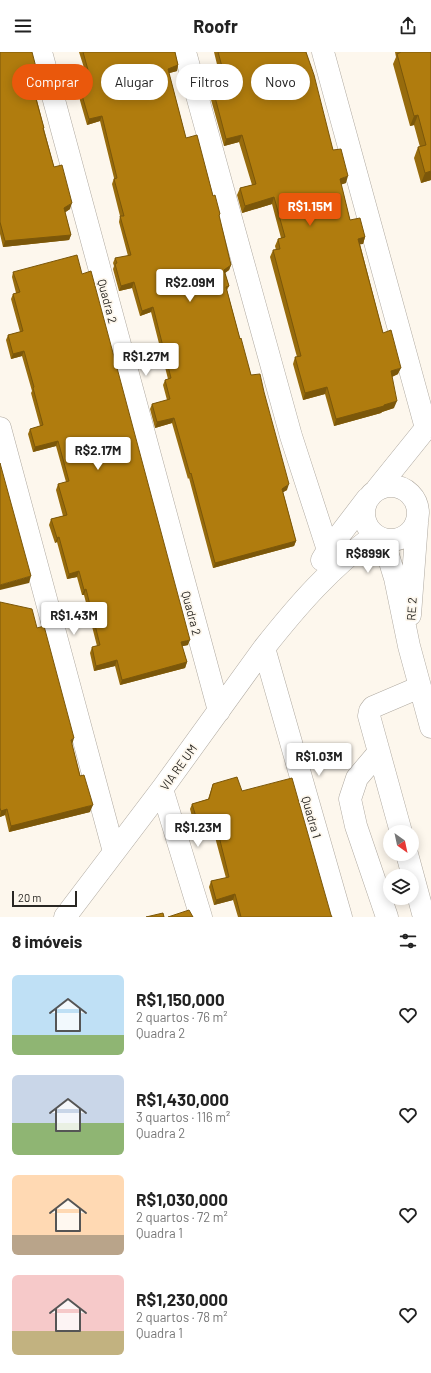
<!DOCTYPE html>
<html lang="pt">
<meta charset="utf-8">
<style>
:root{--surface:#fff;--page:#f6f6f6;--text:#222;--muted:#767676;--accent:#ea580c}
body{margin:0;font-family:Barlow,sans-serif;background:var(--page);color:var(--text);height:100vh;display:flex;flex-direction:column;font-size:15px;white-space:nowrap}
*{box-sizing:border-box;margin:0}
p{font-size:13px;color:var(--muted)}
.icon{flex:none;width:22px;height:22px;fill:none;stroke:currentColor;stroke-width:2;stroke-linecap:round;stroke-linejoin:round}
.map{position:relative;height:865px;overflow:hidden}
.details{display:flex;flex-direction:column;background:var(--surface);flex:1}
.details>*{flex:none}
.top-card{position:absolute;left:12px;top:12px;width:407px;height:36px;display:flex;gap:8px}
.needle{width:26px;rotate:147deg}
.controls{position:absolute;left:383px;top:773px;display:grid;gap:8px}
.controls a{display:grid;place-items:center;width:36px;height:36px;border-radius:50%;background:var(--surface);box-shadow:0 2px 10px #0003;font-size:20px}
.scale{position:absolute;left:12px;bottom:10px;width:65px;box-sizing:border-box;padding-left:4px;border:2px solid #292723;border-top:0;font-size:11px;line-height:14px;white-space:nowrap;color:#292723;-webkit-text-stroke:3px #fdf7ed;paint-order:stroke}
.price{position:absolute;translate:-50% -34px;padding:0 9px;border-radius:4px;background:#fff;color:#222;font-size:13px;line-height:26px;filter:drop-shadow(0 1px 2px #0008)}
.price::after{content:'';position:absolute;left:50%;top:24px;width:12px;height:9px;margin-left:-6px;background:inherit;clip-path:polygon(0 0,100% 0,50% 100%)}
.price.current{background:var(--accent);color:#fff}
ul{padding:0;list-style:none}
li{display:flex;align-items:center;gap:12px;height:100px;padding:0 12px}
li span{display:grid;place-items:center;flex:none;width:112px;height:80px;border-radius:6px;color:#555}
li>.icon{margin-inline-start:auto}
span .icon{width:48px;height:48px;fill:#fffc;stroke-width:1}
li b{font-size:17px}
h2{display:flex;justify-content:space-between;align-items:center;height:48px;padding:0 12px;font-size:17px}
.pill{padding:0 14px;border-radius:18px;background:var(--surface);box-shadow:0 2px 10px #0003;font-size:14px;line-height:36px}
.pill.current{background:var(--accent);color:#fff}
header{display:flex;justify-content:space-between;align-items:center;height:52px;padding:0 12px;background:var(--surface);font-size:18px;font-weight:700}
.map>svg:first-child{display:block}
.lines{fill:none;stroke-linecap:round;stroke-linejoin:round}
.minor-casing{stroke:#afa9a0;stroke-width:23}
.minor{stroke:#fff;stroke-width:22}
.wall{fill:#976b0c}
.shaded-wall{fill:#7b570a}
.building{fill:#b07c0e;stroke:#7b570a}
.labels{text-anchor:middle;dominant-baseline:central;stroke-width:3.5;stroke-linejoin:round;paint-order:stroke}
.street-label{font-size:12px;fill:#292723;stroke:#fdf7ed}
</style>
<header><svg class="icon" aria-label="menu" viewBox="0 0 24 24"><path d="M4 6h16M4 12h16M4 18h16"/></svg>Roofr<svg class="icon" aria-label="share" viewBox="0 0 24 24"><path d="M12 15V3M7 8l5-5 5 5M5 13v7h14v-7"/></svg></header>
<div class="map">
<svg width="431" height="865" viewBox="0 0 431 865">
<rect width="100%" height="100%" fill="#fdf7ed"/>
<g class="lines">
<g class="minor-casing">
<path id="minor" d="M41 0 219 659
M185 0 291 384 328 498
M323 0 426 376
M0 376 114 800
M364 461a27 27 0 1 1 54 0a27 27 0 1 1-54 0Z
M377 437 431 370
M383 487 395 526 409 594 431 675
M322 508 328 498 367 447
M410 563 417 471
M264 596 341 865
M379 700 357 726 350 747 356 774 387 865
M162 737 201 865
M401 780 369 664 370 659 373 655 420 635
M407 802 424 865
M65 865 162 737 264 596C298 553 331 515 375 483"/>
</g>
<use href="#minor" class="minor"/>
</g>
<path class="wall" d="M0 0 42 38 40 43 36 44 44 76V77L54 115 70 157 65 160 71 183 69 188 3 195 0 182Z
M79 0H175L178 13 177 19 169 21 186 86 213 144 220 162 219 165 231 213 229 218 225 221 229 234 227 238 240 287 287 438 283 440 296 489 294 494 213 516 189 426 188 427 172 371 155 376 150 357 152 352 167 348 163 333 165 328 168 327 151 260 140 264 132 236 119 239 113 217 114 214 113 211 115 206 128 204 119 170 120 164 112 132 114 126 100 69 87 73 79 45 81 40 85 39 82 24 84 19H85Z
M214 0H306L333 98 346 131 341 132 350 168 365 185 363 192H360L383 281 398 322 392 325 394 356 382 360 381 361 334 374 325 342 303 348 293 312 295 305H297L270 205 273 198H276L275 194 278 187 281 186 272 152 242 161 237 143 240 136 252 133 239 90 224 94 208 37 211 30 221 29Z
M395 0H431V128L421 131 414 106 418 95H420L414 73 410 74 393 12 396 5Z
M13 220 188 593 182 594 187 610 185 616 120 633 115 614 94 619 90 601 92 595 97 594 84 543H82L77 525 67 527 57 490 55 491 49 473 51 467 63 464 56 438 58 432 66 430 56 394 33 400 28 382 30 377 40 374 31 341 32 339 22 304 11 307 6 288 8 283 20 280 11 247 13 242 16 241 12 225Z
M0 550 72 693 90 760 9 780 5 763 0 765Z
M213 732 242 739 332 865H238L233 848 214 853 209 835 211 829 226 826 212 774 196 780 190 757 192 752 208 747Z"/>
<path class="shaded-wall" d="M178 13 177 19 166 22 168 17Z
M42 38 40 43 32 45 34 40Z
M418 63 414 73 410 74 414 64Z
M102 64 100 69 87 73 89 67Z
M242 83 239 90 224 94 226 87Z
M431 119V128L421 131 425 121Z
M348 124 346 131 337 134 340 127Z
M274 145 272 152 242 161 245 154Z
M72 151 70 157 63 162 64 156Z
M71 183 69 188 3 195 5 189Z
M365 185 363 192 356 193 358 187Z
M231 213 229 218 222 223 224 218Z
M134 230 132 236 119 239 121 234Z
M153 255 151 260 140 264 142 259Z
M24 299 22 304 11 307 13 302Z
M401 316 398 322 389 326 391 319Z
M327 335 325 342 303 348 305 341Z
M397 349 394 356 382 360 381 361 334 374 336 367Z
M174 366 172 371 155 376 157 370Z
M58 389 56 394 33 400 35 395Z
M289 432 287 438 280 442 282 437Z
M59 485 57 490 55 491 57 486Z
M296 489 294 494 213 516 215 511Z
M79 519 77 525 67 527 69 522Z
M31 524 29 531 0 538V533Z
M86 537 84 543H82L84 538Z
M190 588 188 593 179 595 181 590Z
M117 608 115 614 94 619 96 614Z
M187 610 185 616 120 633 122 628Z
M74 686 72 693 71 688Z
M93 753 90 760 9 780 11 774Z
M7 757 5 763 0 765 1 759Z
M215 768 212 774 196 780 199 774Z
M235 842 233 848 214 853 216 848Z"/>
<path class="building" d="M0 0H32L42 38 34 40 44 76H43L54 115 62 113 72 151 64 156 71 183 5 189 0 170Z
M83 0H175L178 13 168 17 186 86 197 83 213 144 215 143 220 162 219 163 231 213 224 218 229 234 226 235 240 287 241 286 251 323 260 322 264 340 289 432 282 437 296 489 215 511 191 421 190 422 174 366 157 370 152 352 170 347 165 328 171 326 153 255 142 259 134 230 121 234 115 212 117 211 115 206 131 203 120 164H124L114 127 117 126 102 64 89 67 81 40 88 38 84 19 88 18Z
M218 0H306L314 23 333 98 341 97 348 124 340 127 350 168 360 166 365 185 358 187 383 281 391 278 401 316 391 319 397 349 384 353V354L336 367 327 335 305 341 295 305 301 304 273 198 280 197 278 187 285 185 274 145 245 154 240 136 256 132 242 83 226 87 211 30 226 29Z
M401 0H431V119L425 121 418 95 426 93 418 63 414 64 397 2Z
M77 203 82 222 91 219 190 588 181 590 187 610 122 628 117 608 96 614 92 595 100 593 86 537 84 538 79 519 69 522 59 485 57 486 51 467 67 463 58 432 69 429 58 389 35 395 30 377 43 373 33 336 34 335 24 299 13 302 8 283 23 279 13 242 20 240 13 220Z
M0 411 31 524 0 533Z
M0 550 32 557 37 576 44 574 74 686 71 688 80 724 84 723 93 753 11 774 7 757 1 759 0 756Z
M237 725 242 739 292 726 331 863 332 865H241L235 842 216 848 211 829 229 825 215 768 199 774 192 752 209 747 213 732Z
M189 858 193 865H168Z
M163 861 164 865H146Z"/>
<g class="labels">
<g class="street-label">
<text transform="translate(108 249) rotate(75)">Quadra 2</text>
<text transform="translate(411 557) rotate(-86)">RE 2</text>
<text transform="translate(192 561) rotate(75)">Quadra 2</text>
<text transform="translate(178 715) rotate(-54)">VIA RE UM</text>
<text transform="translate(312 765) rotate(74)">Quadra 1</text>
</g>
</g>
</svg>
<div class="controls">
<a><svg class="needle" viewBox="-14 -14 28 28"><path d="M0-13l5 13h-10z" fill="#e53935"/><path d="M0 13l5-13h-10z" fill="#767676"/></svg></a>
<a><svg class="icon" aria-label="layers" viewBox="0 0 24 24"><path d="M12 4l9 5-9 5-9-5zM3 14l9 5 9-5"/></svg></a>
</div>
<div class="scale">20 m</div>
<b class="price current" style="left:310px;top:175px">R$1.15M</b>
<b class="price" style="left:190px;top:251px">R$2.09M</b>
<b class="price" style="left:146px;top:325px">R$1.27M</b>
<b class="price" style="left:98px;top:419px">R$2.17M</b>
<b class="price" style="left:368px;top:522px">R$899K</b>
<b class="price" style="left:74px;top:584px">R$1.43M</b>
<b class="price" style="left:319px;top:725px">R$1.03M</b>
<b class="price" style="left:198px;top:796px">R$1.23M</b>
<div class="top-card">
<a class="pill current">Comprar</a>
<a class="pill">Alugar</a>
<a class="pill">Filtros</a>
<a class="pill">Novo</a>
</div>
</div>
<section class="details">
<h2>8 imóveis<svg class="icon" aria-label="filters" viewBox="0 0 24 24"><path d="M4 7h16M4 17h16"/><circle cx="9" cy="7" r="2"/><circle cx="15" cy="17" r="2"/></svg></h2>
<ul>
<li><span style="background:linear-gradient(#bfe0f5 75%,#8fb573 0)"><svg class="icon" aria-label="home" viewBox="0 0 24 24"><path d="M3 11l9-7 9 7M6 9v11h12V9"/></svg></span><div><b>R$1,150,000</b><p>2 quartos · 76 m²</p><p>Quadra 2</p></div><svg class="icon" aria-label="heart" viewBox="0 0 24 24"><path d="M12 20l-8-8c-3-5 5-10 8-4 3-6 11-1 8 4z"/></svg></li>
<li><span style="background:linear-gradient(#c9d6e8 60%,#8fb573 0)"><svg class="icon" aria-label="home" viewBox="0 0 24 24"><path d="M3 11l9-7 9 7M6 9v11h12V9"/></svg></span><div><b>R$1,430,000</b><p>3 quartos · 116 m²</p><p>Quadra 2</p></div><svg class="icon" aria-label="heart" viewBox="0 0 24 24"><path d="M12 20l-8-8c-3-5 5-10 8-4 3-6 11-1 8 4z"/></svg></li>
<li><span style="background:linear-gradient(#ffd9b3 75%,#b9a48a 0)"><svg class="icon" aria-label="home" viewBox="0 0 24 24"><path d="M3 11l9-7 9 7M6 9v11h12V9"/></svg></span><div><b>R$1,030,000</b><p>2 quartos · 72 m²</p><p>Quadra 1</p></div><svg class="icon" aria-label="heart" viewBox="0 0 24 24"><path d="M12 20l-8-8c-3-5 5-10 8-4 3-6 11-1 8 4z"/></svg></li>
<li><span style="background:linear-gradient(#f6c9c9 70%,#c2b280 0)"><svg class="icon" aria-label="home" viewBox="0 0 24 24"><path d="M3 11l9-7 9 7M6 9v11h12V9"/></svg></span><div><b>R$1,230,000</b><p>2 quartos · 78 m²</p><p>Quadra 1</p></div><svg class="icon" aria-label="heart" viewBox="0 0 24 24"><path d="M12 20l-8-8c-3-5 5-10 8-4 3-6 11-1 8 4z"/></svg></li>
</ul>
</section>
